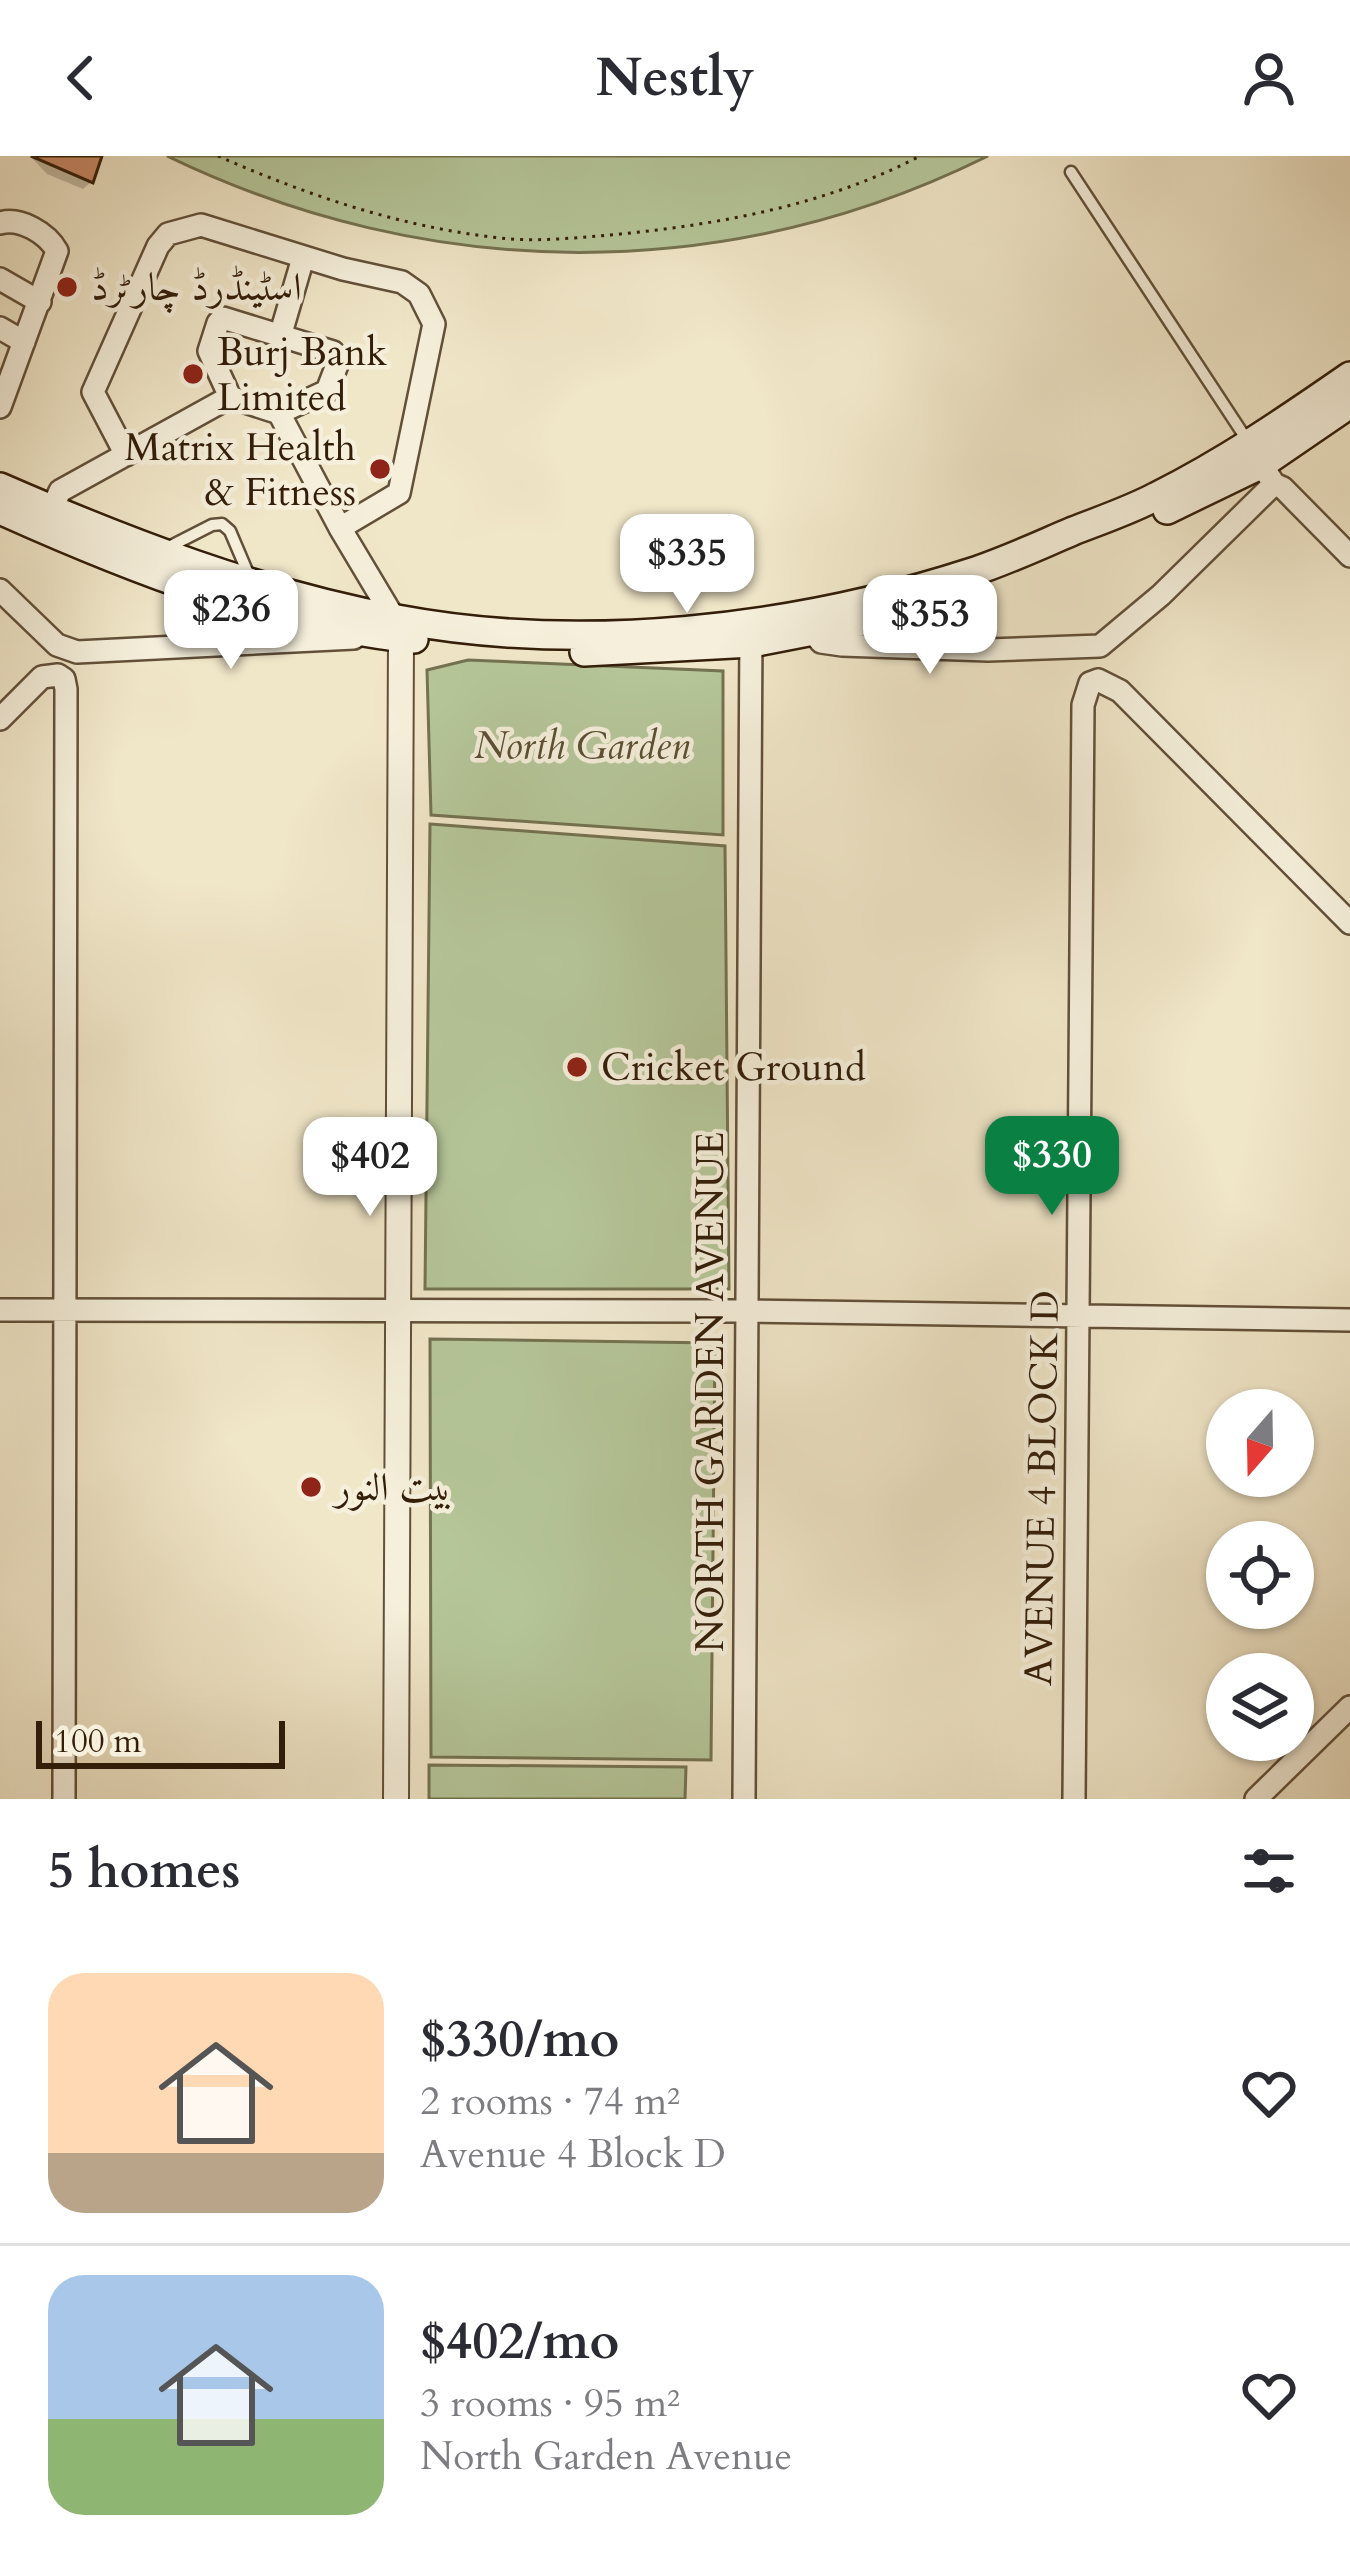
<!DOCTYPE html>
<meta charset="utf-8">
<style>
:root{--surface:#fff;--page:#f2f2f3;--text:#2b2b33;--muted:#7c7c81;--line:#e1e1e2;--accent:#0b8043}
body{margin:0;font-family:Cardo,Amiri,serif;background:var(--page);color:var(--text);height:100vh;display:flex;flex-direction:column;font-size:45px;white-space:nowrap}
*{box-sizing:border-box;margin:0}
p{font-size:39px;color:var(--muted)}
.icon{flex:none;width:66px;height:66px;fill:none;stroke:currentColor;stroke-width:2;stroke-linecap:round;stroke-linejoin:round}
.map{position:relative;height:1643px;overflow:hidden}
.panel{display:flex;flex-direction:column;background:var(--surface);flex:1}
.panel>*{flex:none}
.needle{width:78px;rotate:200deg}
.controls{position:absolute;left:1206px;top:1233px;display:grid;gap:24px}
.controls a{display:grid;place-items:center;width:108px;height:108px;border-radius:50%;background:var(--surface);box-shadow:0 3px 9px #0004;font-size:60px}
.scale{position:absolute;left:36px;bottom:30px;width:249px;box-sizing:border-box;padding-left:12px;border:6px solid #331e09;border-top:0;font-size:33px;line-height:42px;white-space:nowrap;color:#331e09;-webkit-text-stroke:9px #f5efdb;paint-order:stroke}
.price{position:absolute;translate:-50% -102px;padding:0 27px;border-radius:24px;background:#fff;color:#222;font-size:39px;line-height:78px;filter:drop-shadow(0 3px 6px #0008)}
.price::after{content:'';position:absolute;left:50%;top:72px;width:36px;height:27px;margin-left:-18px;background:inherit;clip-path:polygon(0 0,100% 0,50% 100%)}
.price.current{background:var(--accent);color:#fff}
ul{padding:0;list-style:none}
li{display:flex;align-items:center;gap:36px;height:300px;padding:0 48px}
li+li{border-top:3px solid var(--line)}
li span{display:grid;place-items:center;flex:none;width:336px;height:240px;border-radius:36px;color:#555}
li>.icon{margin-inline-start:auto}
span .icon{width:144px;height:144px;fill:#fffc;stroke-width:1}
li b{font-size:51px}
h2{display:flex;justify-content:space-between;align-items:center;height:144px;padding:0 48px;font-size:51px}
header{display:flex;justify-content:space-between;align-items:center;height:156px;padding:0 48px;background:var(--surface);font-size:54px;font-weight:700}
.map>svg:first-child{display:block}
.green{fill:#b5c699;stroke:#747251;stroke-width:3}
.shadow{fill:#0003}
.building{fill:#ca8b68;stroke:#331e09;stroke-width:3}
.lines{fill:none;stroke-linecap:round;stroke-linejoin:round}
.service-casing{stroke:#625039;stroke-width:15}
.minor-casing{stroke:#625039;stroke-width:26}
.tertiary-casing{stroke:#625039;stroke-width:28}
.secondary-casing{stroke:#331e09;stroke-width:32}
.path{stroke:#331e09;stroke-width:3;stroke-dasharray:3 6;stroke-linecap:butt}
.service{stroke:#f5efdb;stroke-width:10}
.minor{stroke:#f5efdb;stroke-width:21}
.tertiary{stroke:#f5efdb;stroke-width:24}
.secondary{stroke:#f5efdb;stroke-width:27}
.poi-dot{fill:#8f2418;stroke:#f5efdb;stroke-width:4.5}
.labels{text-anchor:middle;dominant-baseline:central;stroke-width:9;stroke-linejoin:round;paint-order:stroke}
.poi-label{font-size:39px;fill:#331e09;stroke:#f5efdb;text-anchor:start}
.park-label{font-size:39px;font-style:italic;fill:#5a5034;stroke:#f5efdb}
.street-label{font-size:39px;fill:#331e09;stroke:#f5efdb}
</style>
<header><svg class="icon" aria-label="back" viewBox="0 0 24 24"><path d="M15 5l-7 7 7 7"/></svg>Nestly<svg class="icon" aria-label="person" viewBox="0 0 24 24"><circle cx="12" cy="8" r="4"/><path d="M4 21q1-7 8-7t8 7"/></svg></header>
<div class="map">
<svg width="1350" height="1643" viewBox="0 0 1350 1643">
<rect width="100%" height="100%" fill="#f0e6c8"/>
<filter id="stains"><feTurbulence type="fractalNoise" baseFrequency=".00167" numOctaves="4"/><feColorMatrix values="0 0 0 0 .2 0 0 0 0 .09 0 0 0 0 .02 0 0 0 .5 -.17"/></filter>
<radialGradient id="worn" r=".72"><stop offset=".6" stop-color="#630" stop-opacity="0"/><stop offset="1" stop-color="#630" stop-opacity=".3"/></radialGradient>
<path class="green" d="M167 0H988C726 130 429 127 167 0Z
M468 504 723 515V679L431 659 427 514Z
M430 668 725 690 729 1133H425Z
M430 1183 715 1187 711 1604 431 1601Z
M429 1609 686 1611 685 1643H429Z"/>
<path class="shadow" d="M30 0H99L91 26 83 33 47 18Z"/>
<path class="building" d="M31 0H102L93 27Z"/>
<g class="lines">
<g class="service-casing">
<path id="service" d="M1071 16 1247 284
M165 393 212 369 222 368 230 375 250 422"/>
</g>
<g class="minor-casing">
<path id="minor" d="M0 67C20 61 47 77 57 95L0 251
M0 123 40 146
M0 172 24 186
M281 177 303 102
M230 241 209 195 218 167 223 162 333 196 337 209 327 235 279 257
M126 299 93 236 158 90 168 78 201 69 343 113 402 126 419 138 434 168 399 337 340 372
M1267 317 1274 328 1283 332 1350 400
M47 364 60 335 230 241 279 257 340 372 398 469
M0 434 57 489 77 496 354 482
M813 476 821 486 842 489 988 494 1100 490 1161 439 1274 328
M58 519 64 523 66 533 64 1643
M1098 524 1120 535 1350 767
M0 563 42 521 58 519
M0 1154 747 1155 1350 1164
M744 1643 751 475
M1074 1643 1083 549 1090 527 1098 524
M1256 1643 1350 1551"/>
</g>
<g class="tertiary-casing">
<path id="tertiary" d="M396 1643 401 482"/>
</g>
<g class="secondary-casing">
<path id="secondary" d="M0 331C126 386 261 438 397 463 582 498 793 474 972 416 1006 405 1040 389 1073 375 1101 364 1131 354 1157 340 1225 306 1288 263 1350 220
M0 354C131 413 271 468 414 483
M1167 354 1262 308 1350 248
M584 496 752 487 885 461"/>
</g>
<path class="path" d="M218 0C309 40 401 71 500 82 536 86 574 82 610 79 717 69 824 50 920 0"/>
<use href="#service" class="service"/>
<use href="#minor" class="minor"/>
<use href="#tertiary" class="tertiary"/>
<use href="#secondary" class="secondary"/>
</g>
<g class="poi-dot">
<circle cx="67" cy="131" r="12"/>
<circle cx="193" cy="218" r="12"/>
<circle cx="380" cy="313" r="12"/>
<circle cx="577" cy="911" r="12"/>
<circle cx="311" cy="1331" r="12"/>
</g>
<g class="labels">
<g class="poi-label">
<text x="91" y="131">اسٹینڈرڈ چارٹرڈ</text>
<text x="217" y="196">Burj Bank<tspan x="217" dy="45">Limited</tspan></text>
<text x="356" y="291" text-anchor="end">Matrix Health<tspan x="356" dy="45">&amp; Fitness</tspan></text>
<text x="601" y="911">Cricket Ground</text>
<text x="335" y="1331">بیت النور</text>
</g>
<g class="park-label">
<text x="582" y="589">North Garden</text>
</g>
<g class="street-label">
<text transform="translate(710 1236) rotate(-90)">NORTH GARDEN AVENUE</text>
<text transform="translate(1042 1332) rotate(-89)">AVENUE 4 BLOCK D</text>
</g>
</g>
<rect width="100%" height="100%" filter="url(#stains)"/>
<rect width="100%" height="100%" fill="url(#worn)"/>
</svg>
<div class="controls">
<a><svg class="needle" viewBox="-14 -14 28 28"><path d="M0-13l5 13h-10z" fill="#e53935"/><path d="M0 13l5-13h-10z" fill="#7c7c81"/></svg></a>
<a><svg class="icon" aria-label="locate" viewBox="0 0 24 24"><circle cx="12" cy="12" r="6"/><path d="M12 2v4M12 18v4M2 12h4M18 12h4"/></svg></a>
<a><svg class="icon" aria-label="layers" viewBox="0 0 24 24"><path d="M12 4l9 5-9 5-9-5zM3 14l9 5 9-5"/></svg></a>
</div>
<div class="scale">100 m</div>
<b class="price" style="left:687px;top:460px">$335</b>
<b class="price" style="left:231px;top:516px">$236</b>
<b class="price" style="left:930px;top:521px">$353</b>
<b class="price current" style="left:1052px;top:1062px">$330</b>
<b class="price" style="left:370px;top:1063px">$402</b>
</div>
<section class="panel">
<h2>5 homes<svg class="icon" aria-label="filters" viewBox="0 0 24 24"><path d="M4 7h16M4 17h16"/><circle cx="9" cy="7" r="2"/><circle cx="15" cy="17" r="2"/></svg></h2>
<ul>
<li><span style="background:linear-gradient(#ffd9b3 75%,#b9a48a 0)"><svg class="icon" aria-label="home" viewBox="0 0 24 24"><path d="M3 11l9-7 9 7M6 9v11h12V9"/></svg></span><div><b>$330/mo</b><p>2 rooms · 74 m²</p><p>Avenue 4 Block D</p></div><svg class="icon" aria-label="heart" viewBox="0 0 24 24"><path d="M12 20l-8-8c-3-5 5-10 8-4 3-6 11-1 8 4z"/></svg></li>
<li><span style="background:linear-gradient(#a9c7e8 60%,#8fb573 0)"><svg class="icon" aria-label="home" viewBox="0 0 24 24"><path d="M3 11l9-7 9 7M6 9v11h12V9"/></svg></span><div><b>$402/mo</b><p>3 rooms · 95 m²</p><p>North Garden Avenue</p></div><svg class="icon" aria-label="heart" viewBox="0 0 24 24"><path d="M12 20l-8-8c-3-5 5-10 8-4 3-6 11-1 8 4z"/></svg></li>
</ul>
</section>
